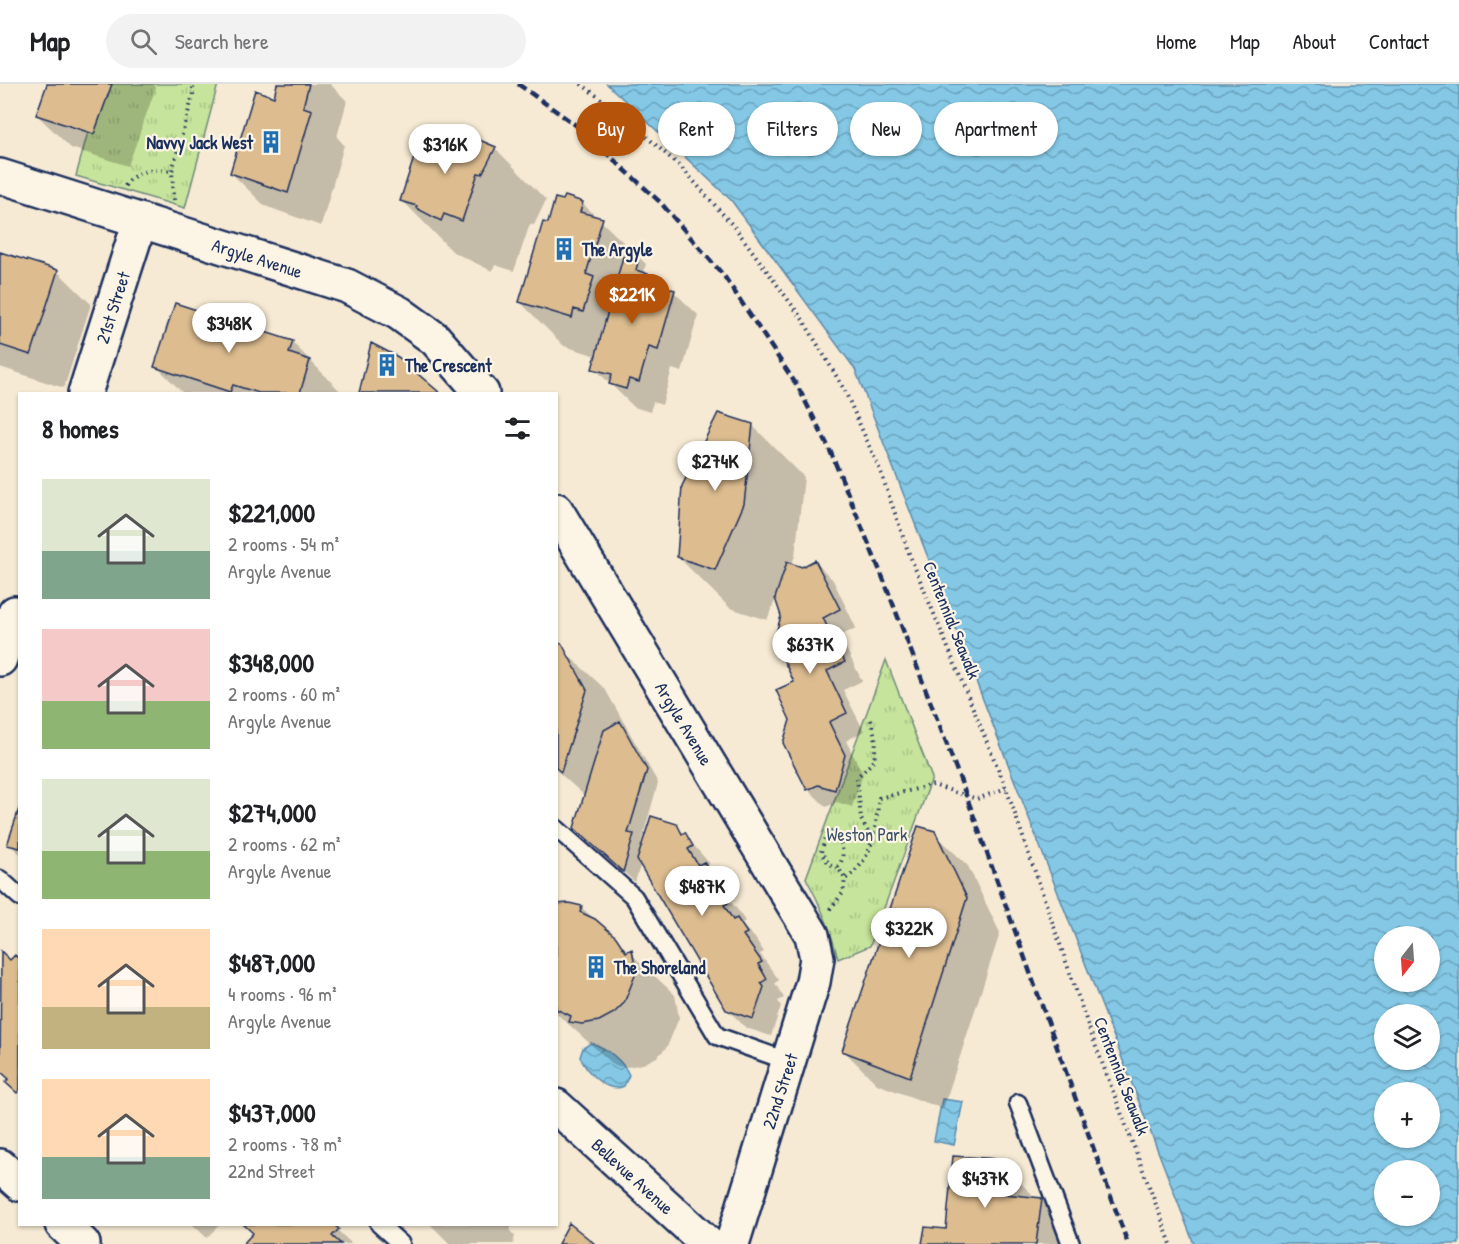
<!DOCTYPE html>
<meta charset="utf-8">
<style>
:root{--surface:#fff;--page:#f2f2f2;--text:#202124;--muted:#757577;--line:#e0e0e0;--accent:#b45309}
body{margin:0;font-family:"Patrick Hand",sans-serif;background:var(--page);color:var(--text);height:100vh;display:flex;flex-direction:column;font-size:22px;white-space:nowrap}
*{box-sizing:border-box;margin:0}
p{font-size:20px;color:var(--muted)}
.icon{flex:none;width:33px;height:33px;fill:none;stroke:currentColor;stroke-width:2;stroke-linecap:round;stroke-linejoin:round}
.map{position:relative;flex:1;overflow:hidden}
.details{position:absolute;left:18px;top:308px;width:540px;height:834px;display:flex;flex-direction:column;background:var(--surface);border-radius:0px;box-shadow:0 2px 4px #0004}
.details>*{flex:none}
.top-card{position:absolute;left:576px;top:18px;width:570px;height:54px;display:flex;gap:12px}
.needle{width:39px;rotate:197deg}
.fabs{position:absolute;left:1374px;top:842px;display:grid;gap:12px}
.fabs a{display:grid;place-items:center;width:66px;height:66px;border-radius:50%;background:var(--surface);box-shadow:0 2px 4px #0004;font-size:30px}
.price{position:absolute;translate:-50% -51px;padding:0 14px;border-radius:21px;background:#fff;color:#222;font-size:20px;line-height:39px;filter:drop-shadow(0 2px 3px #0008)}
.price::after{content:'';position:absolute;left:50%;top:36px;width:18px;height:14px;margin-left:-9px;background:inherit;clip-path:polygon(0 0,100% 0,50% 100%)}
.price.active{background:var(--accent);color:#fff}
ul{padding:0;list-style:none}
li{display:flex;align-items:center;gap:18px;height:150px;padding:0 24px}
li span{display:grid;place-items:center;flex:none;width:168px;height:120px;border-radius:0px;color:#555}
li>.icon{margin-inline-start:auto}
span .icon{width:72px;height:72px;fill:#fffc;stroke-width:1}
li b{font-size:26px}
h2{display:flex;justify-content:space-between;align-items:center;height:72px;padding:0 24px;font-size:26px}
.tag{padding:0 21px;border-radius:27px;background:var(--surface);box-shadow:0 2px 4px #0004;font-size:21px;line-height:54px}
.tag.active{background:var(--accent);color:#fff}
header{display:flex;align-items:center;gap:36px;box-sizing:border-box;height:84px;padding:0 30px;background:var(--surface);border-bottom:2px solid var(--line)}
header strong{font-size:28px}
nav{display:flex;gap:33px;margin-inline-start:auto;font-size:21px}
.search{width:420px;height:54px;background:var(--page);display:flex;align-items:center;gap:15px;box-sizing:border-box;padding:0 21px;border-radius:33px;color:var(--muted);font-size:22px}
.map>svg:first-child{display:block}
.grass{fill:url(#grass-tufts);stroke:#708a7c;stroke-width:1.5}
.water{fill:url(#water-waves);stroke:#5a8baf;stroke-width:1.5;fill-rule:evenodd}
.shadow{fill:#0003}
.building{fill:#ddbd90;stroke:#1b2f5e;stroke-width:1.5}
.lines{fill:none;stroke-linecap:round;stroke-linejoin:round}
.service-casing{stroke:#1b2f5e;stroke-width:21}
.minor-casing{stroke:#1b2f5e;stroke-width:38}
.tertiary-casing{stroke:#1b2f5e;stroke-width:38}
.secondary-casing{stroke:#1b2f5e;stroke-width:38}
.path{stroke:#1b2f5e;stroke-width:4;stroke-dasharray:1.5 4.5;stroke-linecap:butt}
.service{stroke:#fcf5e5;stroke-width:16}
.minor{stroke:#fcf5e5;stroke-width:33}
.tertiary{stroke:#fcf5e5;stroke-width:33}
.secondary{stroke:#fcf5e5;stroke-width:33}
.rail{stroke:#1b2f5e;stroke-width:4.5;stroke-dasharray:9 4.5;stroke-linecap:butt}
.labels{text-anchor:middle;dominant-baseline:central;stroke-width:4.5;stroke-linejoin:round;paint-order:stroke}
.poi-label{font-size:18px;font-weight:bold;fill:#1b2f5e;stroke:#fcf5e5;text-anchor:start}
.street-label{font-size:18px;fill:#1b2f5e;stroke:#fcf5e5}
.park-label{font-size:18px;fill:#3d536a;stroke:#fcf5e5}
</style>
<header>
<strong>Map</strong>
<div class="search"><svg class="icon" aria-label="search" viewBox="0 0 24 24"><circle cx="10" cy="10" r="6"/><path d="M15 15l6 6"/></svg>Search here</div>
<nav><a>Home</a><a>Map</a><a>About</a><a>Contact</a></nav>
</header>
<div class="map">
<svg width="1459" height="1160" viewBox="0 0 1459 1160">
<defs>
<pattern id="grass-tufts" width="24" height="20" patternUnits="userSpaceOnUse" patternTransform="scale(1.5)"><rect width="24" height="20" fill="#c6e49b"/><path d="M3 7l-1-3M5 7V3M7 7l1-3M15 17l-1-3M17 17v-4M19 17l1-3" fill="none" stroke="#aac488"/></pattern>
<pattern id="water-waves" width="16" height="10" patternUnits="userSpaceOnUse" patternTransform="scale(1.5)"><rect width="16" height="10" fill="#84c8e5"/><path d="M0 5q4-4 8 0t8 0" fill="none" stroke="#6ba3bd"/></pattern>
</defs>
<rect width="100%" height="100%" fill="#f6ead4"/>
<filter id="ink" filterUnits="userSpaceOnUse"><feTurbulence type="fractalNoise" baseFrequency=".0167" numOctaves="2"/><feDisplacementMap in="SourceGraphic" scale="12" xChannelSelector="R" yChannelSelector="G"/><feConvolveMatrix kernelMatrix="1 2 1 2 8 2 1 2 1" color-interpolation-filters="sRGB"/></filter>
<g filter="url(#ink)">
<path class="grass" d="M101 0H218L185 124 76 92Z
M886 576 932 694 870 862 838 875C831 846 821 821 806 794Z"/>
<path class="water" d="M607 0H1459V1160H1194L855 285 731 116ZM1384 852H1430V897H1384ZM1384 930H1430V975H1384ZM1384 1008H1430V1053H1384ZM1384 1086H1430V1131H1384Z
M591 959C606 963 623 977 629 991L624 1002C607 1010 587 989 580 973L583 964Z
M942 1015 963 1018 954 1061 934 1057Z"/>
<path class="shadow" d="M49 0H153L156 3 128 82 71 64 37 31Z
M279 0H330L347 17 337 53 344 61 321 142 265 122 231 89 275 15Z
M424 53 495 64 546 116 534 141 530 140 514 187 495 181 492 187 453 168 402 116 421 56Z
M582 119 646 180 644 186 661 203 674 208 698 231 682 288 672 285 662 321 653 318 650 328 634 323 594 284 597 272 564 262 520 218 549 141Z
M0 169 57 187 91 220 64 304 0 283Z
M292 258 342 309H183L156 282Z
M752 341 804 393 795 472 791 481 802 484 815 478 833 496 856 544 840 552 862 597 843 606 864 647 846 657 863 690 852 723 837 718 826 723 808 705 792 636 796 599 783 532 776 514 767 536 730 524 678 473Z
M556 560 605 605 658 699 641 759 643 762 676 741 710 780 706 782 722 798 728 809 724 811 737 825 745 837 741 840 755 854 764 868 760 870 779 896 775 899 784 914 778 917 781 922 771 952 746 944 727 925 641 779 635 798 587 756 585 712 556 686Z
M20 727V770L9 760Z
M934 749 968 782 1000 849 943 1025 877 1000 844 967Z
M581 823 675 911 679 934 667 963 657 973 643 980 627 983 615 982 556 929V824Z
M1 870 11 878H20V1011L7 998 10 996 2 989 0 991Z
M998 1077 1032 1110 1031 1115 1042 1116 1075 1149 1074 1160H923L947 1147Z
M192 1140H220L207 1154Z
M244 1140H331L352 1160H245L254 1150Z
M430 1140H512L510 1147 515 1152 513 1160H450Z"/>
<path class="building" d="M47 0H112L94 50 36 31Z
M277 0H309L303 23 312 26 288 109 230 89 255 6 274 13Z
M452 50 474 61 477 55 496 63 482 90 478 89 462 137 444 130 441 137 416 124 417 122 400 117 420 55 430 51 447 57Z
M565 112 583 118 580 128 603 134 586 190 594 193 583 228 574 225 572 234 519 218 543 138 548 139 555 114 563 116Z
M0 168 58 186 31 271 0 261Z
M623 173 638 178 636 186 648 190 646 198 675 206 658 266 649 263 639 298 629 295 626 305 609 300 612 290 592 285Z
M175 219 293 257 289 269 310 276 300 309H259L233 301 230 308 154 283Z
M371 259 398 273 440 309H359Z
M718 329 753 340 744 420 715 486 677 473 682 402Z
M815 476 840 525 823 534 845 578 827 587 847 629 829 638 845 671 835 706 818 701 807 706 783 659 790 636 776 606 794 598 774 556 781 532 775 514 787 478 802 483Z
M556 558 562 560 587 606 561 688 556 684Z
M620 637 647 686 628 749 634 750 623 788 574 744 604 646Z
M20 722V764L7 761Z
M651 732 677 740 682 750 685 748 693 762 688 765 698 781 704 778 711 791 707 793 716 808 720 805 728 819 724 821 733 836 737 834 747 849 743 851 762 878 758 880 767 895 761 899 764 903 753 935 726 926 637 776Z
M918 742 935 747 967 814 910 993 842 967Z
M569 819 582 822 580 828 595 835 616 853 626 868 632 865 634 876 636 889 624 919 614 929 599 937 582 940 569 938 571 932 556 925V820Z
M1 867 10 876 15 871 20 876V1005L17 1009 5 998 9 995 0 987Z
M953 1072 999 1075 996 1109 1042 1114 1036 1160H922L925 1143 946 1145Z
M569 1139 594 1159 593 1160H558Z
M243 1140H333L339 1145 332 1152 341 1160H243L253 1149Z"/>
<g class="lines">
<g class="service-casing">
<path id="service" d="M556 744 634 813 717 952 790 978
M0 795 20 813
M1018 1019 1071 1160
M379 1140 401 1160"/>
</g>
<g class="minor-casing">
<g id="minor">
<path id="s1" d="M0 92 347 202 399 229 435 255 482 309"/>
<path id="s2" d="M85 309 140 137"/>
<path id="s3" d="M556 426 812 851 817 874 813 898 732 1160"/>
</g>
</g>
<g class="tertiary-casing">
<g id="tertiary">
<path d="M0 575 15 529"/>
<path id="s4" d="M556 1022 708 1160"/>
</g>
</g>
<g class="secondary-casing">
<path id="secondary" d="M0 1082 20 1100
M62 1140 83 1160"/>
</g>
<path class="path" d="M581 0 616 26 681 83 736 145 803 236 844 305 880 386 908 467 1006 704 1090 947 1171 1160
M125 102C136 85 153 85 172 87
M174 116 172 87 193 11V0
M871 636 876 657 874 677 857 693 861 735 872 755
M838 783C847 771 841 758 835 746L827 749 821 768 829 780 838 783 845 795
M830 825 843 809 845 795C874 776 875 746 879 714L933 701 977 715 1006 704"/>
<use href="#service" class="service"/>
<use href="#minor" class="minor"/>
<use href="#tertiary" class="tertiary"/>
<use href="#secondary" class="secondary"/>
<path class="rail" d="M518 0 577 42 660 118 724 192 798 303 829 364 885 499 966 711 1128 1160"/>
</g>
</g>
<defs>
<g id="building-bare" transform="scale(1.8)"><path d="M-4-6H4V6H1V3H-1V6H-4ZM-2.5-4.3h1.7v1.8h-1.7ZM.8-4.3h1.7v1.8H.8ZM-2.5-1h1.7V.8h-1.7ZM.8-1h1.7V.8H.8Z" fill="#1f6fb2" stroke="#fcf5e5" stroke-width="2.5" paint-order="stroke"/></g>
</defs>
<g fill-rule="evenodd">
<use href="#building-bare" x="271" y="58"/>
<use href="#building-bare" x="564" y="165"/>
<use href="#building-bare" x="387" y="281"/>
<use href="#building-bare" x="596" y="883"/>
</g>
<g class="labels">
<g class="poi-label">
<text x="253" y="58" text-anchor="end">Navvy Jack West</text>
<text x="582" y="165">The Argyle</text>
<text x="405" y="281">The Crescent</text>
<text x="614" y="883">The Shoreland</text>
</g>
<g class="street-label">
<text stroke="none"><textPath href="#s1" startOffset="270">Argyle Avenue</textPath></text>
<text stroke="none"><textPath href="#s2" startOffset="90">21st Street</textPath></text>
<text transform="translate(952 536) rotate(68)">Centennial Seawalk</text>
<text stroke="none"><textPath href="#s3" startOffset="249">Argyle Avenue</textPath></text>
<text transform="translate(1122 992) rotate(69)">Centennial Seawalk</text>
<text transform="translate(780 1007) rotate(-72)">22nd Street</text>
<text stroke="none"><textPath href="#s4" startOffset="104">Bellevue Avenue</textPath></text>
</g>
<g class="park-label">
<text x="867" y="750">Weston Park</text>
</g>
</g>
</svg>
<div class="fabs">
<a><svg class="needle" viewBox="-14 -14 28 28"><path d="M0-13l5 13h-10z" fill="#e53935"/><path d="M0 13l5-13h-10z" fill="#757577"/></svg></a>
<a><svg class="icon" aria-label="layers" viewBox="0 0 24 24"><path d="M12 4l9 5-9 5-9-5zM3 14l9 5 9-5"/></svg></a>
<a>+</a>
<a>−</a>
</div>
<b class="price" style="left:445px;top:91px">$316K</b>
<b class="price active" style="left:632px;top:241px">$221K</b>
<b class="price" style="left:229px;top:270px">$348K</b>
<b class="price" style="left:715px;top:408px">$274K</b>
<b class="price" style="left:810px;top:591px">$637K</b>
<b class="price" style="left:702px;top:833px">$487K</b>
<b class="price" style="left:909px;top:875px">$322K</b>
<b class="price" style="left:985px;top:1125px">$437K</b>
<div class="top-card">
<a class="tag active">Buy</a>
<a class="tag">Rent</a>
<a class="tag">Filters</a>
<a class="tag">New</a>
<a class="tag">Apartment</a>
</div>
<section class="details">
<h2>8 homes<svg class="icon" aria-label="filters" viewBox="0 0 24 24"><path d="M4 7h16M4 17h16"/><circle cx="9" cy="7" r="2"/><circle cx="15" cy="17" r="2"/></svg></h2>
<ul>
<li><span style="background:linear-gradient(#dfe7d0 60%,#7fa58c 0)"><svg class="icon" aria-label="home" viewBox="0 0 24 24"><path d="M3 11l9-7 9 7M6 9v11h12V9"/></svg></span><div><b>$221,000</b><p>2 rooms · 54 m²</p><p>Argyle Avenue</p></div></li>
<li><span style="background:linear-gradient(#f6c9c9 60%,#8fb573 0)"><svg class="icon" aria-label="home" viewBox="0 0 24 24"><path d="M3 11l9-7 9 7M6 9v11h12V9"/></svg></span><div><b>$348,000</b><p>2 rooms · 60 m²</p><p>Argyle Avenue</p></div></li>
<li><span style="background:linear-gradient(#dfe7d0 60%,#8fb573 0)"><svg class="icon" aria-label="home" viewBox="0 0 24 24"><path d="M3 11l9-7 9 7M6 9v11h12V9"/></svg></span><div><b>$274,000</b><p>2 rooms · 62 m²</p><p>Argyle Avenue</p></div></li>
<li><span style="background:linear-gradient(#ffd9b3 65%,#c2b280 0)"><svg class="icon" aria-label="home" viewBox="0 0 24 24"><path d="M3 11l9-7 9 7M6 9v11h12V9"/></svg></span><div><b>$487,000</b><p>4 rooms · 96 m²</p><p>Argyle Avenue</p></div></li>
<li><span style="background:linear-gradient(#ffd9b3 65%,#7fa58c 0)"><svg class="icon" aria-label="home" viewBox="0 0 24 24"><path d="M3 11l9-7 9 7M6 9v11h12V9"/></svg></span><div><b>$437,000</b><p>2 rooms · 78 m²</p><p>22nd Street</p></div></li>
</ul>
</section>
</div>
